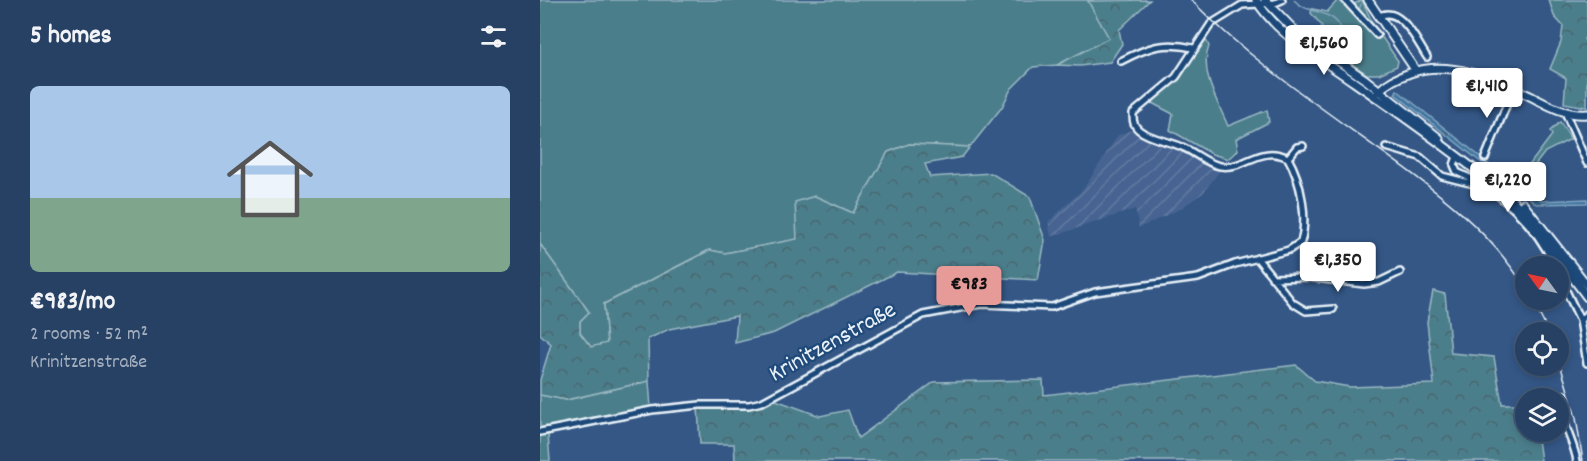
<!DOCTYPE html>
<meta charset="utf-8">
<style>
:root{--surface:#274164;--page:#334c6d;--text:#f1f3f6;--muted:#a4afbf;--line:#435a78;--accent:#e69b98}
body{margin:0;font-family:Dekko,sans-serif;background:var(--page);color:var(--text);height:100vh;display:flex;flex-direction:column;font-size:22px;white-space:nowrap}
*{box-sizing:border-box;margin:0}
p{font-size:20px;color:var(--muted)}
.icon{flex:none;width:33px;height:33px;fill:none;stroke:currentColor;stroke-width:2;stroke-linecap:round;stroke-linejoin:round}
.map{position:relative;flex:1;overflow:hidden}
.side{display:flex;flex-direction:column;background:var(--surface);width:540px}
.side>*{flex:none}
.needle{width:39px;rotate:303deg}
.tools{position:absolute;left:975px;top:256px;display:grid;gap:12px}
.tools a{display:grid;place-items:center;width:54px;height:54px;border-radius:50%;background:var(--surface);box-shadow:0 3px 9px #0003,0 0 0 2px var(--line);font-size:30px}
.price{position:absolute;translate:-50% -51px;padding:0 14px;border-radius:6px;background:#fff;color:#222;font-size:20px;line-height:39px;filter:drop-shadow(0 2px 3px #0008)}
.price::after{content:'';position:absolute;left:50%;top:36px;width:18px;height:14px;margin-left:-9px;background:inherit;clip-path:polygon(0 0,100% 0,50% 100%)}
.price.on{background:var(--accent);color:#111}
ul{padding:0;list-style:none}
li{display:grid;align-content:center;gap:12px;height:318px;padding:0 30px}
li span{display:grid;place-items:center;height:186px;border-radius:9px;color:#555}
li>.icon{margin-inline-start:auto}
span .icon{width:108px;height:108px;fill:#fffc;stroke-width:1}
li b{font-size:26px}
h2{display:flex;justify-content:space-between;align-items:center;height:72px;padding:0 30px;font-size:26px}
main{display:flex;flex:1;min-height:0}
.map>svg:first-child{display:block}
.industrial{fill:url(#industrial-furrows)}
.green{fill:#4b7e8b;stroke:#9ab8c2;stroke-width:1.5}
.forest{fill:url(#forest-crowns);stroke:#9ab8c2;stroke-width:1.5}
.water{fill:url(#water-ripples);stroke:#84a6c2;stroke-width:1.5}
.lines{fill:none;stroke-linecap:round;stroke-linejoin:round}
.stream{stroke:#84a6c2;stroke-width:1.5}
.street-casing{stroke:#e8f1f8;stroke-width:10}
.secondary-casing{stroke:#e8f1f8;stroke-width:11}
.street{stroke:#1f4a7a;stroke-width:5}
.secondary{stroke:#1f4a7a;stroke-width:7}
.rail{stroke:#e8f1f8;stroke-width:1.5}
.labels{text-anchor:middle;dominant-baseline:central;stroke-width:4.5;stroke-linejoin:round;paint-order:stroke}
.street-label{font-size:24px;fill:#e8f1f8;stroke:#1f4a7a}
</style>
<main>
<section class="side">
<h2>5 homes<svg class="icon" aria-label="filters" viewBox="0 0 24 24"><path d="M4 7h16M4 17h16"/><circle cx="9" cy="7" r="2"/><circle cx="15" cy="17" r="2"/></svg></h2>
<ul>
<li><span style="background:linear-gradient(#a9c7e8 60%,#7fa58c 0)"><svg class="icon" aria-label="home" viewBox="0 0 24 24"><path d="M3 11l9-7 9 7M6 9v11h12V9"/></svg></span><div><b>€983/mo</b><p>2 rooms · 52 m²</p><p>Krinitzenstraße</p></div></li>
</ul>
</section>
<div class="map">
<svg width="1047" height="461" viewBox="0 0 1047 461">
<defs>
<pattern id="industrial-furrows" width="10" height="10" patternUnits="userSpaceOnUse" patternTransform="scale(1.5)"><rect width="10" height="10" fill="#466391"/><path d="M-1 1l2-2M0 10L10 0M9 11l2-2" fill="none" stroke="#617aa1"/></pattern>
<pattern id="forest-crowns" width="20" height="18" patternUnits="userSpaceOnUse" patternTransform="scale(1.5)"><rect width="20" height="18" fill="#4b7e8b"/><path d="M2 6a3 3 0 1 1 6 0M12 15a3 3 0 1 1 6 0" fill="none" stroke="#49666e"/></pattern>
<pattern id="water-ripples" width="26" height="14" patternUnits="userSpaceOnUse" patternTransform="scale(1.5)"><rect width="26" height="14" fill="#41749e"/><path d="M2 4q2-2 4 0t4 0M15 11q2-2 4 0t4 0" fill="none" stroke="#445e74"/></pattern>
</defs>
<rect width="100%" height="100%" fill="#345786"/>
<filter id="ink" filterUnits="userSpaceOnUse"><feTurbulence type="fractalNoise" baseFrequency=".0167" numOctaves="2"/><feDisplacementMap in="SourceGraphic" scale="12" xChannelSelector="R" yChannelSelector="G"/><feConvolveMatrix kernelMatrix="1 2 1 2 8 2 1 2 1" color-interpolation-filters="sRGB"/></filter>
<g filter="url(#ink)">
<path class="industrial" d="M596 128 680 166 679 172 663 193 640 209 599 228 595 209 511 237 508 222 544 188 578 135Z"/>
<path class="green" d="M0 0H554L548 1 570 38 517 65 493 67 471 89 462 107 430 147 369 144 348 152 313 213 275 196 256 202 258 239 185 253 169 250 64 304 67 344 51 347 40 333V321L49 312 0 244Z
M798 0H803L808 7 822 0 833 24 858 61 857 66 839 74H827L773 38 782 26 771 13 772 9 787 12Z
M665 38 669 46C659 72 678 102 688 126L727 110 729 122 696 139 698 150 688 159 672 154 630 130 633 114 610 102 640 78Z
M1020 122 1031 139 1005 152 986 177 981 176 1012 135 1010 131Z
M109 381 111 408 12 427 8 434 10 461H0V395L27 400Z"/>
<path class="forest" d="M610 0 579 30 582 44 570 62 540 66 517 65 569 38 548 1Z
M1009 0H1047V36L1044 39 1047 44V107L1024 103 1026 78 1010 69 1021 42 1023 26 1014 16Z
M369 144 430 147 422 157 385 164 390 177 451 173 490 197 505 240 498 280 357 272 234 333 195 343 197 316 129 329 108 339 109 381 26 400 0 395V380L11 344 0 334V244L49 312 40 321V333L51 347 67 343 64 304 170 250 185 253 257 239 255 202 275 196 313 213 348 152Z
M893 291 905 294 911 353 954 357 962 404H979L985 408 986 432H997L1001 461H195L194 444H160L158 408 222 404 233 399 280 416 308 410 318 438 394 382 503 380 504 395 756 365 775 381 810 387 894 384 887 322Z"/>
<path class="water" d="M857 90 943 159 942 163 855 94Z
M956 164 1002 201 1047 199V203L996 204 953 168Z"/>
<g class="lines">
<path class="stream" d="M754 0C770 18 800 4 806 44
M819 10 821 4
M943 162 955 167"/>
<g class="street-casing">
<path id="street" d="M742 0 735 3 702 5 671 24 636 77 593 113C593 120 593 125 599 130 610 139 629 141 642 147 655 152 667 164 680 166 706 170 719 144 748 158
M805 0 837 35
M838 17C860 3 877 42 887 57
M581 61C608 47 624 41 653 48
M1025 112 1047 163
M846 147 880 157 902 176 945 187
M917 157 914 165 917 172C960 190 996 224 1015 267
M748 158 757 147 763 146
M945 158 973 89
M717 258 753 303 766 311 793 309
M1018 274 1040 320 1047 363
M732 278 767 277 824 284 839 282 860 272
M1040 320 1047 314
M1024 395C1017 419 1033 437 1037 461
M0 432 112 410 160 405H209L222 402 383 315 441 304 512 307 555 292 658 278 695 264 749 250 761 242C768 217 761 181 748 158"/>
</g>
<g class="secondary-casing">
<path id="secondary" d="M716 0C739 37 779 57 814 82 866 118 918 155 967 195L983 211 1047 297
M725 0 756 32 826 80 899 138
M828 0 876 71
M838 92C847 82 857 78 870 73 910 59 953 79 990 96 1008 105 1026 116 1047 114
M983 204 1047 285"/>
</g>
<use href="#street" class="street"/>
<use href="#secondary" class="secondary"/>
<path class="rail" d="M651 0C706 56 770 100 834 146 891 187 949 228 986 289
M992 300 1009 333
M1018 357 1036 418 1043 461"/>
</g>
</g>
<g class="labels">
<g class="street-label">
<text transform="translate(293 343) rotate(-29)">Krinitzenstraße</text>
</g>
</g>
</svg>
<div class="tools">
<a><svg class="needle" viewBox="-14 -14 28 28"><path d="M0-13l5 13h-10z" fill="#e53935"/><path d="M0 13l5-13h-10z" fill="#a4afbf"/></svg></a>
<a><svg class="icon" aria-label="locate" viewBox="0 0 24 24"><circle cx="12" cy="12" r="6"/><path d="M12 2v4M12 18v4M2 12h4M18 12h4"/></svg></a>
<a><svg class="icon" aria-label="layers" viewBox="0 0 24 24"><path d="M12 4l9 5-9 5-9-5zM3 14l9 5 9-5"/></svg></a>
</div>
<b class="price" style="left:784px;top:76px">€1,560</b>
<b class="price" style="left:947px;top:119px">€1,410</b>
<b class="price" style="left:968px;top:213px">€1,220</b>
<b class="price" style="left:798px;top:293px">€1,350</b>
<b class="price on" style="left:429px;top:317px">€983</b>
</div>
</main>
